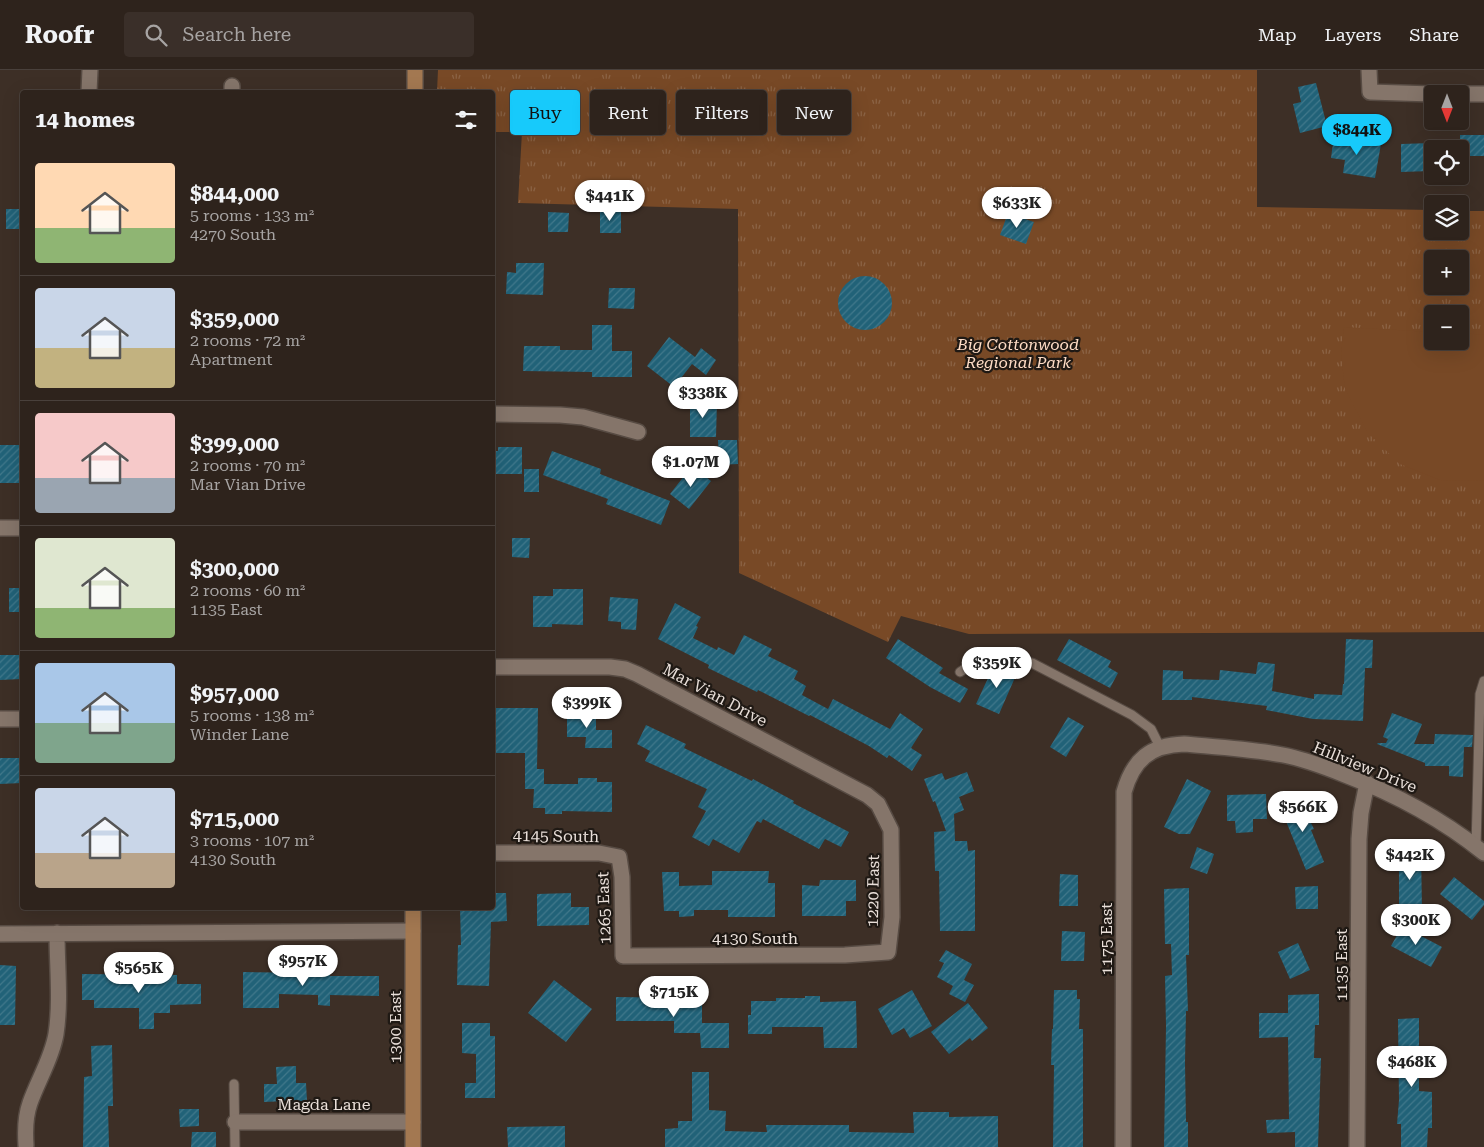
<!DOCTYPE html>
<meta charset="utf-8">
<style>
:root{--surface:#2e231c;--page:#3a2f29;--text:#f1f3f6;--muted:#a7a4a3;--line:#49403b;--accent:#17cafb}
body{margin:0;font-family:"Roboto Serif",serif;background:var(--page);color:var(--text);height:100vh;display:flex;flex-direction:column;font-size:19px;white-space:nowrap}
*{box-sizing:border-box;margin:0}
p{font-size:16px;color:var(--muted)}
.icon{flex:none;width:28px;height:28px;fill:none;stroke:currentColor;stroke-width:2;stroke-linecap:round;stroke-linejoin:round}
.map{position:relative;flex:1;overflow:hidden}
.drawer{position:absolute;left:20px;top:20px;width:475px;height:820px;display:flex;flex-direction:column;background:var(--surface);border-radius:5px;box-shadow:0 5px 20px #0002,0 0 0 1px var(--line)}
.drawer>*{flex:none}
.guide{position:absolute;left:510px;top:20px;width:475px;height:45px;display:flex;gap:10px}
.needle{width:32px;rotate:180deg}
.buttons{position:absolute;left:1424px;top:15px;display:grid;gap:10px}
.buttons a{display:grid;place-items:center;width:45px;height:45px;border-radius:5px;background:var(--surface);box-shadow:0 5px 20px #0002,0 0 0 1px var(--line);font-size:25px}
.price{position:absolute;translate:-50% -42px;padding:0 11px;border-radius:18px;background:#fff;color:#222;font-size:16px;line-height:32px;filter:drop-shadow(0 1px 2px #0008)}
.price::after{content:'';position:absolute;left:50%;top:30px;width:15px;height:11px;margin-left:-8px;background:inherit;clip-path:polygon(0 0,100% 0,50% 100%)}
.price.current{background:var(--accent);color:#111}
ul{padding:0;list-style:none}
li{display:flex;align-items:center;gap:15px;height:125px;padding:0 15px}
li+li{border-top:1px solid var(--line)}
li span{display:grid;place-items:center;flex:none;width:140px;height:100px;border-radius:5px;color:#555}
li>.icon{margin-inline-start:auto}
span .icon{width:60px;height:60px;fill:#fffc;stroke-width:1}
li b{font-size:21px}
h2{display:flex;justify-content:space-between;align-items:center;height:60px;padding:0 15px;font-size:21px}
.chip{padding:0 18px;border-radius:5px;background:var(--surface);box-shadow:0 5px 20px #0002,0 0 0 1px var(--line);font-size:18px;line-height:45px}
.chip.current{background:var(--accent);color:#111}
header{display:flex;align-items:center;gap:30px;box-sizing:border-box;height:70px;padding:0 25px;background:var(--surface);border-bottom:1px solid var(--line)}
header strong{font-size:24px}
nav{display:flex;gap:28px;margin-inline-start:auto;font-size:18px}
.search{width:350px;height:45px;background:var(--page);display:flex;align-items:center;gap:12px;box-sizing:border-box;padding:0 18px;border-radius:5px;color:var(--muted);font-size:19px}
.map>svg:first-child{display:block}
.park{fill:url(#park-tufts);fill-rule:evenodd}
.pitch{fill:#784926}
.building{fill:url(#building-hatch)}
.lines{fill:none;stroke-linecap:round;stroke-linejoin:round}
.lane-casing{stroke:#574b43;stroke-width:11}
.street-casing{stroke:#574b43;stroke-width:18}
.secondary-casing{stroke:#574b43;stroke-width:18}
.lane{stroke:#85756a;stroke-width:9}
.street{stroke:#85756a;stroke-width:15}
.secondary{stroke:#a37851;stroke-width:15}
.labels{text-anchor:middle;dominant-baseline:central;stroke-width:4.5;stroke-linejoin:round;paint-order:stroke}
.park-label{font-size:16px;font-style:italic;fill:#fedcc5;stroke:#1f1914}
.street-label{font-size:16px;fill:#e9dfd9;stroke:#1f1914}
</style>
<header>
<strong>Roofr</strong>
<div class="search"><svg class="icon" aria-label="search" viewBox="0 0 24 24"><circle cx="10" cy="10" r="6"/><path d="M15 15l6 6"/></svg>Search here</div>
<nav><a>Map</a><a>Layers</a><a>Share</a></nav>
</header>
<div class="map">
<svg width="1484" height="1077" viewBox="0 0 1484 1077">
<defs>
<pattern id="park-tufts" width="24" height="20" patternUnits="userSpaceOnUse" patternTransform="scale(1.25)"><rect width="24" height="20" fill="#784926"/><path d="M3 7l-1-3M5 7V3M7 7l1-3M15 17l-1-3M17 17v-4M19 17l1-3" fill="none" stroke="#8b6345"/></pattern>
<pattern id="building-hatch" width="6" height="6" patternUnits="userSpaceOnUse" patternTransform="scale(1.25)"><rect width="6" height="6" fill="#216278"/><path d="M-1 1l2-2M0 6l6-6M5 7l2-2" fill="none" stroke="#41788b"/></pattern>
</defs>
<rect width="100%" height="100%" fill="#3d2f26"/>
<path class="park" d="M438 0H1257V137L1432 140V161H1460V141H1484V562L969 564 901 546 888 572 739 503 738 139 518 133 522 62H493L492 22H437ZM1432 189H1460V216H1432ZM1432 244H1460V271H1432Z"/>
<path class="pitch" d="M1344 257 1432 262V271H1460V263L1484 265V411L1440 410 1400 394 1368 363 1345 319 1341 284Z"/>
<path class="building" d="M1316 13 1327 56 1300 63 1293 34 1301 32 1298 17Z
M1460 65H1484V86H1460Z
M1334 66 1381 74 1375 108 1343 103 1345 90 1331 88Z
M1432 73 1431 101 1401 102V74Z
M6 139H22V159H6Z
M548 142 569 143 568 162H548Z
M600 142H621V163H600Z
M1008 143 1034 152 1026 174 1000 165Z
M516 193H544L543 225 506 224 507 202 516 203Z
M838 233a27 27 0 1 1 54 0a27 27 0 1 1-54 0Z
M609 218H635L634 239 608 238Z
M592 255H612V281H632V307H592V302L523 301 524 276H560V280H592Z
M669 267 695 287 701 278 716 290 706 305 692 294 674 317 647 296Z
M690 332H717L716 367H690Z
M718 370H737L738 394 719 395Z
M0 375H22V413H0Z
M498 377H522V404H492V381H498Z
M552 381 601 399 600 404 670 431 661 455 606 434 608 429 543 405Z
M692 396 711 411 689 439 670 424Z
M524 399H539V422H524Z
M512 468H530L529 488 512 487Z
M9 518H22V542H9Z
M553 519H583V555L552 554V557H533V526H553Z
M610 527 638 529 636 560 621 559V552L608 551Z
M675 533 701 547 696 556 698 557 693 568 717 580 718 577 734 585 744 565 772 579 768 586 798 601 794 609 806 616 802 625 828 639 833 629 890 659 900 643 923 659 911 678 922 685 912 701 889 685 887 688 869 676 810 645 809 646 758 620 757 622 708 598 709 595 658 569Z
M898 569 943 598 939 603 968 619 960 633 930 617 886 588Z
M1069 569 1111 591 1108 597 1118 603 1110 618 1057 590Z
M1346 569 1373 570 1372 598H1365L1363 651 1313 649 1266 640 1267 636 1192 627V630H1162L1163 600 1183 601V609L1219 610 1220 600 1256 604 1258 592 1275 594 1272 621 1314 629V624L1342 625 1343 614H1344Z
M0 585H22V609L0 610Z
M995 593 1017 603 999 644 976 634Z
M567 636H581V642H596V660H612V678H585L586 667H567Z
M492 638H538L537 699H544V714H578V708H597V712H612V742L562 741V744H545V738H533L534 719H525V683H492Z
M1392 643 1422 654 1414 674H1434L1435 664 1473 665 1472 677H1464L1463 707 1449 706V696H1425V693L1377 674 1378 673H1386L1388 669 1383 667Z
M1068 647 1084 656 1066 687 1050 677Z
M646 655 686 674 684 678 752 711 753 709 794 731 793 733 849 762 841 777 825 769 819 779 763 749 761 753 757 751 739 783 713 769 709 776 692 767 706 741 698 737 707 719 645 691 650 681 637 674Z
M0 688H22V713L0 714Z
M967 702 974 721 959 727 964 740 954 744 955 771H967L968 781 975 780V861H940L939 801H935L934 762 946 761 935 731 933 732 924 709 942 703 945 710Z
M1187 709 1211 721 1190 764H1179L1164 757Z
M1266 724 1267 749H1253V762L1236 763 1235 751H1227V725Z
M1305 729 1311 745 1308 747 1314 759 1311 760 1324 792 1306 800 1281 739Z
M1197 777 1214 784 1207 804 1190 798Z
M1421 780 1422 841H1399V781Z
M712 801H769L768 813H775V847H728V840H694V846L679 847V841H664L662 802H679V816L712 815Z
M1060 804 1078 805V836H1059Z
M1454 807 1484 831V835L1472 850 1440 824Z
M820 810H856V831H846V846H802V815L819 816Z
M1318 816V839H1296L1295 817Z
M1189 818V885H1186L1188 941H1186L1185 993 1186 1052H1188V1077H1164L1166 956 1165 906 1172 905 1171 874H1165L1164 819Z
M492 823H506L507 851 491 852 489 916 457 915 458 875H461L460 838H492Z
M571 823V837H589V855L537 856V824Z
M1402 856 1442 877 1431 897 1391 876Z
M1062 861 1085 862 1084 891H1061Z
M1298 873 1310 900 1290 909 1278 882Z
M946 880 972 894 964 910 974 915 965 932 949 924 953 916 937 907 944 893 939 891Z
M0 895 16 896 15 955H0Z
M243 902 330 903V906H379V926L330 925V936L318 935V925L279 924V938H243Z
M82 904 177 905V914H201V934L170 935V943H154V959H139V938H94V930H82Z
M554 910 592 939 566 972 528 943Z
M912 920 932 956 910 968 904 958 892 965 878 939Z
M1054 920H1077V929H1080L1079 959H1083V1077H1053L1054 995H1051L1052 959H1053Z
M1319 924V955H1315L1314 988H1321L1318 1077H1295V1062L1267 1063 1266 1050 1289 1049 1288 967 1259 968V943H1288V925Z
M805 926H820V932L856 931 857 978H824L823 957H772V964H748V945H751V931H776V928H805Z
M616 927 688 928V933H702V953H729V978H701L700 963H674V951H616Z
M968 933 988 958 972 971 970 968 949 984 931 962Z
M1419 948V1021L1432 1022V1058H1428L1427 1077H1401V1054H1397L1399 1030 1398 949Z
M462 953H490V966H495V1028H465V1013H476V984L462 983Z
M112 975 113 1036H108L109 1077H83L84 1007 92 1006 91 976Z
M296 996V1013H306L307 1031H300L301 1037H287V1031L264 1032V1014H277L276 997Z
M692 1002H709V1040L726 1041 725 1061 767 1062 766 1055H849V1062L914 1063 913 1042H949V1047L998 1046V1077H665V1059L678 1058V1051H692Z
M179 1039H199V1056L180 1057Z
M565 1056V1077H508L507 1057Z
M192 1062H216V1077H191Z"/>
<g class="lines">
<g class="lane-casing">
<path id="lane" d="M960 602C965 599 971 594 977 591 994 583 1014 588 1032 593L1132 645 1151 659 1160 677
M1476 777 1480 624 1484 611
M234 1014 235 1077"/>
</g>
<g class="street-casing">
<path id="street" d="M1369 0 1370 22 1432 24
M232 16V22
M89 22 90 0
M1460 24H1484
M492 344 560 345 583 347 638 362
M0 458H22
M492 597H610L625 599 637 604 867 725 878 734 891 760 892 847 888 882 845 885 623 886 622 807 619 787 599 783H492
M0 649H22
M0 864 413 861
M235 1052H413
M26 1075C25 1061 25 1047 30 1033 38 1010 52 988 56 964 61 931 57 896 57 863
M1123 1077 1124 722C1133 690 1150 675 1184 674 1217 677 1251 679 1283 685 1304 689 1325 697 1345 705 1395 724 1442 749 1484 783
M1357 1077 1359 769 1361 743 1367 713"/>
</g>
<g class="secondary-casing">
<path id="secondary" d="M415 22V0
M413 1077V838"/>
</g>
<use href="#lane" class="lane"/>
<use href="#street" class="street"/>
<use href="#secondary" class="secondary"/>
</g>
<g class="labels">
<g class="park-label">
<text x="1018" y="274">Big Cottonwood<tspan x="1018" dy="18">Regional Park</tspan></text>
</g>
<g class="street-label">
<text transform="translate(715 625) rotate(28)">Mar Vian Drive</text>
<text transform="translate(1365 697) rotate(22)">Hillview Drive</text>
<text transform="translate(556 766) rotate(1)">4145 South</text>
<text transform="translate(873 821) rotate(-89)">1220 East</text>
<text transform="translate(604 838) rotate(-92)">1265 East</text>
<text x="755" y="868">4130 South</text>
<text transform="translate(1106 869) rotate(-90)">1175 East</text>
<text transform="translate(1341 895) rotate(-90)">1135 East</text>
<text transform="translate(395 957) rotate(-90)">1300 East</text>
<text x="324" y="1034">Magda Lane</text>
</g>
</g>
</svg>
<div class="buttons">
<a><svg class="needle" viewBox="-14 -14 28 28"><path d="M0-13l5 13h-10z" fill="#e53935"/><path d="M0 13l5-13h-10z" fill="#a7a4a3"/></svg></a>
<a><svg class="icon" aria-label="locate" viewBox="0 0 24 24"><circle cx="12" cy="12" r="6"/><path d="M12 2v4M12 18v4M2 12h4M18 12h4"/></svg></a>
<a><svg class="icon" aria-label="layers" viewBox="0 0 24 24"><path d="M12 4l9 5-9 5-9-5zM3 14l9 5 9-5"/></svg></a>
<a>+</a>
<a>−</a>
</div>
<b class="price current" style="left:1357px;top:86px">$844K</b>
<b class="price" style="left:610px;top:152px">$441K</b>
<b class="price" style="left:1017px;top:159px">$633K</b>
<b class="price" style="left:703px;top:349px">$338K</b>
<b class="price" style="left:691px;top:418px">$1.07M</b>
<b class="price" style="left:997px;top:619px">$359K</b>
<b class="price" style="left:587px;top:659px">$399K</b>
<b class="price" style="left:1303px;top:763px">$566K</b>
<b class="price" style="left:1410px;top:811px">$442K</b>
<b class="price" style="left:1416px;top:876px">$300K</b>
<b class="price" style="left:303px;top:917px">$957K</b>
<b class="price" style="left:139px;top:924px">$565K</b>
<b class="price" style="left:674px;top:948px">$715K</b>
<b class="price" style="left:1412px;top:1018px">$468K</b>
<div class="guide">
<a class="chip current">Buy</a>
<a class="chip">Rent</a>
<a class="chip">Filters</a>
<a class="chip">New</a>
</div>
<section class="drawer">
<h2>14 homes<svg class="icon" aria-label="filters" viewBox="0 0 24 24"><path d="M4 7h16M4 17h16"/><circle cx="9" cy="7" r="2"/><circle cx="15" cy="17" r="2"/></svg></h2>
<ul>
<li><span style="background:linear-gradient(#ffd9b3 65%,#8fb573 0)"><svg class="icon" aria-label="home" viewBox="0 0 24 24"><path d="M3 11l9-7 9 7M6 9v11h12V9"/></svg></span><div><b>$844,000</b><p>5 rooms · 133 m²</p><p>4270 South</p></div></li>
<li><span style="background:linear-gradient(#c9d6e8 60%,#c2b280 0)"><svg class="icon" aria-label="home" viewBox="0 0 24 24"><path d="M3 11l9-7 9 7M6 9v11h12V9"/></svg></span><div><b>$359,000</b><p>2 rooms · 72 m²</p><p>Apartment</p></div></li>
<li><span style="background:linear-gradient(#f6c9c9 65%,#9aa5b1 0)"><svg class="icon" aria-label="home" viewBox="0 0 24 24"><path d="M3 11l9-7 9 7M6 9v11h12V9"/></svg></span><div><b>$399,000</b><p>2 rooms · 70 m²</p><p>Mar Vian Drive</p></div></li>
<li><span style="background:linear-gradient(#dfe7d0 70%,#8fb573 0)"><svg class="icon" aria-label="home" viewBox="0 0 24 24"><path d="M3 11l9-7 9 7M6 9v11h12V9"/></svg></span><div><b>$300,000</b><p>2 rooms · 60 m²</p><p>1135 East</p></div></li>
<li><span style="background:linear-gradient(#a9c7e8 60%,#7fa58c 0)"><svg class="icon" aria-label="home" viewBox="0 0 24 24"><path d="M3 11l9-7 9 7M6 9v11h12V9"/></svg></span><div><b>$957,000</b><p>5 rooms · 138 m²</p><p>Winder Lane</p></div></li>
<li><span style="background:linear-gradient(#c9d6e8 65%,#b9a48a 0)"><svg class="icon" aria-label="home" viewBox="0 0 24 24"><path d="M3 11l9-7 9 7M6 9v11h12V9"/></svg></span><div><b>$715,000</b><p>3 rooms · 107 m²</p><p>4130 South</p></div></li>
</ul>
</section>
</div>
